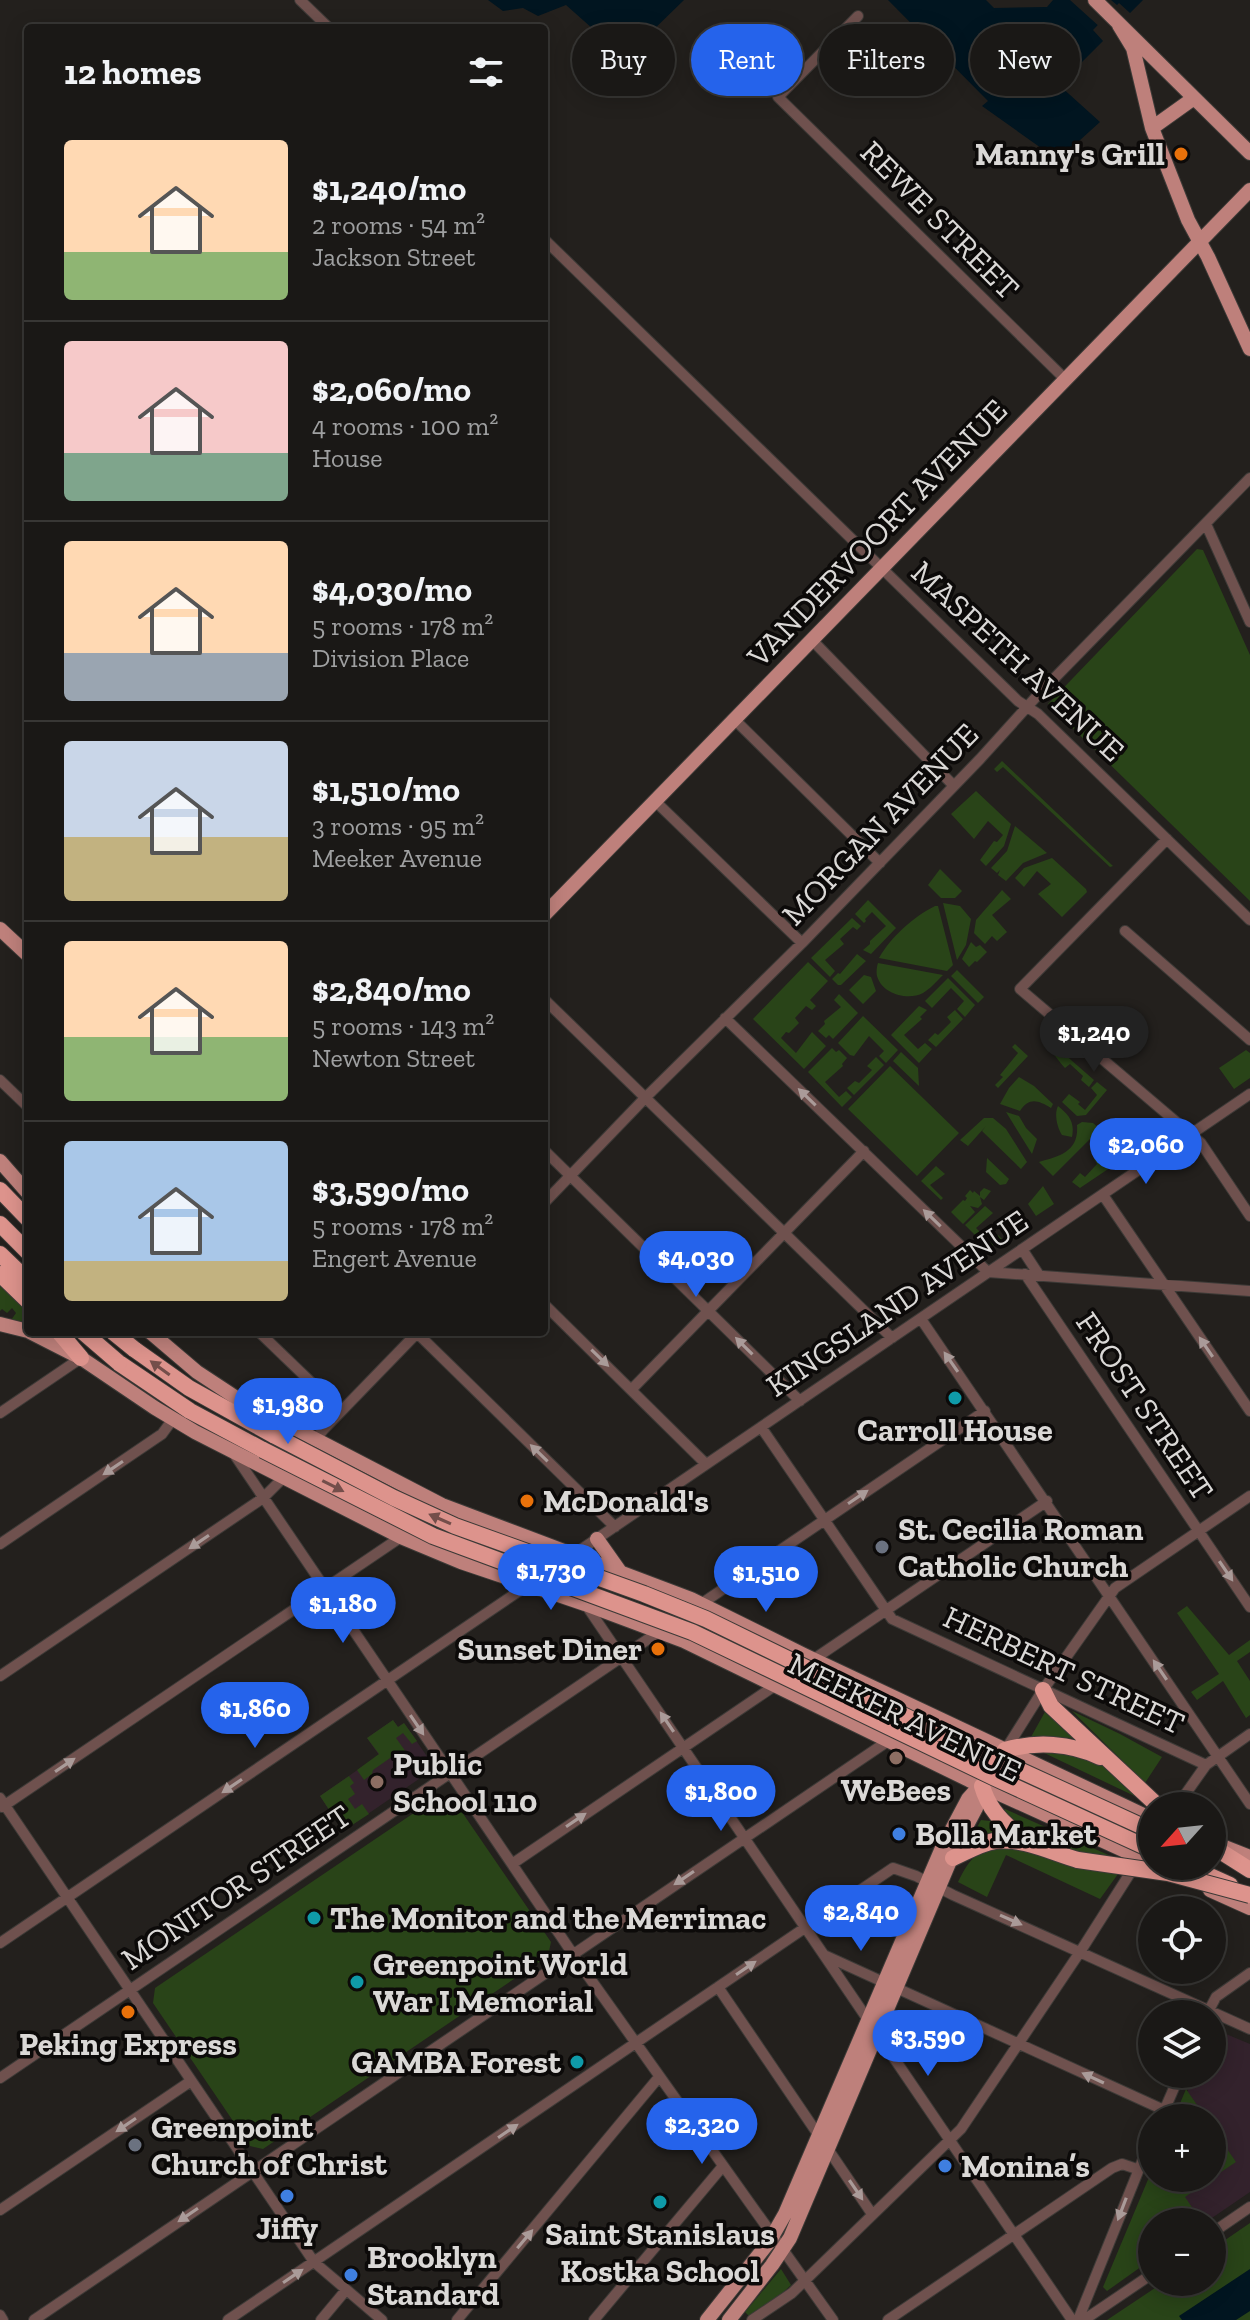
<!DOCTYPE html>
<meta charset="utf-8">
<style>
:root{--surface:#1a1816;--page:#23211f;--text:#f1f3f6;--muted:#9fa0a1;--line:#383735;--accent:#2563eb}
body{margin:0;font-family:"Zilla Slab",serif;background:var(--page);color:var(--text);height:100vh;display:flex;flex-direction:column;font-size:30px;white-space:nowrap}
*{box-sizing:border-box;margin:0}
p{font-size:26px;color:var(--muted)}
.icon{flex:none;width:44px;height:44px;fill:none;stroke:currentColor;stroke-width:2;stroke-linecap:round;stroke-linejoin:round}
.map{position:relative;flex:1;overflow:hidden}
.sheet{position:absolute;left:24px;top:24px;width:524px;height:1312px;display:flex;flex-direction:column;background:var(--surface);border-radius:8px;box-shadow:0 4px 20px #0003,0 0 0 2px var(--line)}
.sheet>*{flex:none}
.top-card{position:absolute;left:572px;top:24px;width:558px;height:72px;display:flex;gap:16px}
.needle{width:52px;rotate:243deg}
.tools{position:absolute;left:1138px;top:1792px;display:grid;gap:16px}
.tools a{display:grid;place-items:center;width:88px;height:88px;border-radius:50%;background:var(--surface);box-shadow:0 4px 20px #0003,0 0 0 2px var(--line);font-size:40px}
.price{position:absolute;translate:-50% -68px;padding:0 18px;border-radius:28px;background:var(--accent);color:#fff;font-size:26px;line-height:52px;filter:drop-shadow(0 2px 4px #0008)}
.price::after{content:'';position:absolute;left:50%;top:48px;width:24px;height:18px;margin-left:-12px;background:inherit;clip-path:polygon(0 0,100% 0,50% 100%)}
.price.on{background:#222;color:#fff}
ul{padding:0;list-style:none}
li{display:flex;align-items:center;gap:24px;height:200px;padding:0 40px}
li+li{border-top:2px solid var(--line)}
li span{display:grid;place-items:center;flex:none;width:224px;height:160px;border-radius:8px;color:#555}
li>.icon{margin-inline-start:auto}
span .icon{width:96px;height:96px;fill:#fffc;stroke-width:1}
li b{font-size:34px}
h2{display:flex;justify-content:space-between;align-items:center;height:96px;padding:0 40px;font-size:34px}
.chip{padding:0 28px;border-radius:36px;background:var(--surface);box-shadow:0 4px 20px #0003,0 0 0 2px var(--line);font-size:28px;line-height:72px}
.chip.on{background:var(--accent);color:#fff}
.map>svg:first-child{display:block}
.education{fill:#33222c}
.green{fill:#294418}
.water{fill:#011520}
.pier{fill:#23201d}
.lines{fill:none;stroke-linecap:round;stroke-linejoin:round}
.minor-casing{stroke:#3d3a37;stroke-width:12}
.major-casing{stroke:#3d3a37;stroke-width:16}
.highway-casing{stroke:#3d3a37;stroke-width:18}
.minor{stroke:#6f514e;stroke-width:10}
.major{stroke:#be807b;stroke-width:14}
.highway{stroke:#dd938c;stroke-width:16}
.highway-bridge-casing{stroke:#3d3a37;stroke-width:18;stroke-linecap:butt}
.highway-bridge{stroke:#dd938c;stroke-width:16}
.oneway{fill:#aa9b99}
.oneway2{fill:#744e4a}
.food-dot{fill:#e8710a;stroke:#0c0a09;stroke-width:3}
.culture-dot{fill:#0f9aa8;stroke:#0c0a09;stroke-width:3}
.worship-dot{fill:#6b7280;stroke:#0c0a09;stroke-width:3}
.education-dot{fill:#8d6e63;stroke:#0c0a09;stroke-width:3}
.shop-dot{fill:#3f7fe0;stroke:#0c0a09;stroke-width:3}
.labels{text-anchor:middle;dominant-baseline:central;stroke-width:7;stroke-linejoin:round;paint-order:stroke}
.poi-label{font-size:32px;font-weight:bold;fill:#dad8d6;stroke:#0c0a09;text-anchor:start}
.street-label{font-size:32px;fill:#dad8d6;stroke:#0c0a09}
</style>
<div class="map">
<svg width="1250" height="2320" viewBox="0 0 1250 2320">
<rect width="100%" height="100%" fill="#23201d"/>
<path class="education" d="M393 1720 398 1727 404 1723 435 1768 343 1831 320 1796 379 1755 367 1738Z
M1214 2029 1250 2044V2192L1206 2222H1152V2178H1212V2118H1176L1195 2074H1212V2033Z"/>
<path class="green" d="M1197 549 1203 550 1250 655V901L1048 704Z
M1002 761 1113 866 1110 867 1003 767 997 772 994 769Z
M976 791 1011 824 1004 846 986 866 980 860 994 841 997 842 1003 835 988 821 974 839 951 814Z
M1015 826 1047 853 1023 863 1006 881 998 875 1000 870 997 873 991 868 1007 851Z
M1052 858 1086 889 1087 892 1062 917 1038 894 1051 884 1037 871 1024 887 1015 878 1024 868Z
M940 869 962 891 955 898H941L928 885Z
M1002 890 1011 899 992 915 1007 932 997 941 992 936 985 944 974 933 976 920Z
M868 900 896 928 871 954 863 950 870 944V941L886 926 872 912 865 919 866 921 864 923 855 914Z
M943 903 960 906 971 919 966 945 957 960Z
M935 906H938L953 965 947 971 879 958C891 937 913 917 935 906Z
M852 918 861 926 857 930 853 927 840 939 844 944 825 960 835 971 830 977 811 958Z
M971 942 976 947 980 945 987 952 977 962 975 961 969 967 962 959Z
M857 954 866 961 841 985H838L832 979 838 973 840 974Z
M808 962 828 981 810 1000 816 1006 812 1010 806 1006 795 1018 799 1023 789 1033 786 1032 781 1038 796 1053 812 1032 826 1046 804 1069 753 1019Z
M878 963 943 975C937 981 930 989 923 993 908 1001 882 994 877 976 876 972 877 966 878 963Z
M957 970 984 997 978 1003 951 976Z
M864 975 871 977 876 991 863 1004 849 990Z
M948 978 975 1005 965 1017 957 1009 964 1001 951 988 932 1008 925 1001Z
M839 994 858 1013 833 1039 829 1035 826 1038 818 1031 825 1024 824 1021 841 1007 834 1000Z
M919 1006 927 1010 920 1017 922 1019 904 1035 918 1049 925 1043 932 1049 919 1063 891 1035Z
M955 1010 963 1019 936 1047 928 1040 935 1033 938 1035 951 1022 947 1017Z
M863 1016 898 1050 886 1063 879 1056 884 1051 869 1036 854 1056 850 1055 838 1043Z
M1015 1044 1028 1056 998 1088 995 1085 1003 1077 1000 1075 1018 1053 1012 1047Z
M1055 1046 1094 1080 1089 1087 1081 1080 1083 1076 1070 1064 1065 1068C1059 1062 1057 1057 1051 1052Z
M832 1048 836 1052 839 1050 847 1058 842 1064 843 1066 825 1082 839 1097 846 1091 852 1097 842 1107 808 1072Z
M1246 1050 1250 1053V1078L1234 1089 1219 1068Z
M901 1052 918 1068 919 1086 893 1061Z
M876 1057 884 1065 854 1095 847 1088 855 1081 859 1083 872 1070 867 1066Z
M890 1066 959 1133 917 1176 848 1109Z
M1019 1077 1034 1086 1053 1104 1051 1108C1038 1100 1029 1097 1020 1111L1000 1104 1009 1088Z
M1097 1082 1107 1090 1086 1115 1077 1116 1062 1102 1069 1094 1080 1102 1078 1104 1085 1110 1097 1095 1091 1088Z
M1058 1106C1069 1115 1075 1122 1072 1137L1062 1135C1057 1127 1054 1114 1058 1106Z
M1006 1112 1019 1116 1026 1128 1037 1139 1032 1154Z
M984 1118H993L1006 1129 1027 1162 1021 1169 982 1131 986 1126 968 1146 960 1140Z
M1082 1122 1093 1123 1107 1135 1105 1137 1097 1132 1053 1176 1039 1162C1061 1156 1079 1151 1077 1125Z
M1109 1137 1121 1148 1126 1157 1080 1188 1072 1182 1080 1173 1085 1177 1097 1164 1094 1159 1101 1151 1105 1152 1111 1144 1107 1139Z
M987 1158 1009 1179 1006 1184 1000 1185 986 1172Z
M936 1166 945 1174 930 1185 943 1198 941 1200 921 1181Z
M1043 1186 1054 1204 1036 1216 1028 1204Z
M984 1188 991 1191 984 1200 980 1197 982 1204 978 1208 970 1206 975 1212 963 1224 951 1212 963 1200 965 1201 967 1198 965 1196 970 1190 973 1193 974 1191 980 1196V1192Z
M985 1206 993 1213 976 1228 990 1242 998 1235 1002 1239 991 1247H987L965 1225Z
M0 1281 28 1308V1328L9 1323 16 1313 12 1308 7 1313 2 1309 0 1311Z
M1187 1606 1229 1655 1250 1640V1652L1237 1661 1250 1681V1715L1246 1718 1223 1681 1197 1700 1191 1692 1219 1674 1177 1613Z
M1046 1710 1075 1738 1031 1737Z
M1072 1711 1120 1734 1162 1757 1145 1783Z
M393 1720 398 1727 404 1723 417 1741 412 1744 403 1733 396 1738 406 1752 396 1759 393 1756 373 1770 372 1774 364 1780 357 1770 379 1754 367 1738Z
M1040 1751 1083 1755 1105 1766 1145 1801Z
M349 1776 354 1783 350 1786 355 1794 348 1799 355 1809 362 1804 369 1814 343 1831 320 1796Z
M439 1796 453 1799 551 1942 548 1956 263 2149 250 2146 153 2003 155 1988Z
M1005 1809 1113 1857C1094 1855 1074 1854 1056 1847 1036 1839 1019 1825 1002 1812Z
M992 1819 1004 1830 1003 1834 975 1841 973 1835 981 1820 990 1821Z
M1004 1845 1118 1874 1100 1899 1006 1855 987 1897 958 1882C971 1856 976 1852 1004 1845Z
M1186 2089 1206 2118H1174Z
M1212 2127 1236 2162 1212 2178Z
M1152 2170V2178H1212L1185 2197 1202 2222H1152V2259L1107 2291 1103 2287Z
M1250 2223V2320H1107L1164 2282H1212V2249Z
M781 2269 791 2285 772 2303 749 2316 745 2312Z"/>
<path class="water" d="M488 0H684L646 37 630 40 593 29 566 5 538 16 523 8 503 11Z
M888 0H986L994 8 1047 7 1053 0H1143L1130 13 1119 3 1093 30 1103 41 1059 85 1100 122 1058 160 982 106 988 101Z
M1250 2269V2311L1236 2320H1182L1179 2316Z"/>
<path class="pier" d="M1070 0H1111L1130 16H1127L1120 8 1101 28Z"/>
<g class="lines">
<g class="minor-casing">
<path id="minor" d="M300 0 329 28
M858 16 778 97 1066 380
M544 239 1018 701 1038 714 1250 920
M1206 524 1250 622
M812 640 954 786
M734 719 880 863
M655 801 802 943
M1167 839 1020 989 1201 1143 1250 1216
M1125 931 1250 1040
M544 999 892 1338
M725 1018 988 1272
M0 1080 28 1107
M544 1150 800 1401
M1103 1195 1250 1411
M544 1203 646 1097 802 943 980 759 1036 697 1250 478
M1022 1249 1039 1275
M988 1272 1250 1291
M1025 1274 1250 1607
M544 1304 706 1464
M921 1319 1250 1804
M259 1332 341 1411
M416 1332 615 1527
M632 1389 864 1151
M0 1413 81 1358
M761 1427 892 1619 1206 1765
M234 1454 579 1963 833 2320
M0 1544 162 1434 173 1419
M701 1604 985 1411
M586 1605 1072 2320
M0 1676 263 1498 286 1475 324 1429 418 1332
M1006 1749 1043 1690 1115 1588 1250 1496
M0 1798 314 2262 382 2320
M1177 1806 1206 1765 1250 1734
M2 1807 401 1537
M512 1864 1047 1501
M0 1943 528 1585 556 1571 573 1555 1250 1094
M824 1955 1164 2110
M718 1987 872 2214
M1207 2014 1216 1997 1250 1973
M0 2078 660 1631
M1161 2118 1180 2074
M0 2210 191 2081
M1212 2233 1250 2207
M0 2315 3 2320
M34 2320 888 1741
M228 2320 893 1868 916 1876 953 1895 1250 2029
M321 2320 346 2290
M457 2320 659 2077
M594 2320 723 2166
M752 2320 792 2293 961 2129 1080 1952 1134 1867
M888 2320 1112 2168 1122 2164 1137 2169
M1078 2320 1152 2137
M1084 2320 1152 2274"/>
</g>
<g class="major-casing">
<path id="major" d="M1095 0 1250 153
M1119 25 1133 48 1152 128 1188 220 1208 257 1250 349
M1152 128 1194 98
M544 915 1250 190
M0 929 28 955
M0 1161 28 1193
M0 1324 28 1331
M30 1332 81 1358 155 1408 195 1432 401 1537 461 1562 585 1604 684 1641 969 1780 1152 1863
M150 1332 197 1372 238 1399 442 1505 691 1599 804 1655 1152 1819
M597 1539 621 1573
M1217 1844 1250 1857
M1210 1890 1250 1908
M707 2320 769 2242 785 2214 942 1848 968 1799 985 1780
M729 2320 772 2265 790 2238 958 1842 976 1808 982 1787"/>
</g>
<g class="highway-casing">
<path id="highway" d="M0 1190 28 1219
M0 1224 28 1252
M0 1254 28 1281
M0 1274 28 1301
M59 1332 81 1358
M134 1349 189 1388 275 1436
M119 1363 190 1411 263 1450
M1043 1690 1051 1706 1158 1806
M1005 1750C1036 1741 1070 1743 1100 1757
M982 1786C989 1811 1008 1829 1029 1841
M1212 1846 1250 1870
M953 1858C966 1852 981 1843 995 1841 1022 1837 1053 1853 1078 1860
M1188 1866 1230 1885"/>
</g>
<use href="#minor" class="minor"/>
<use href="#major" class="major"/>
<use href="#highway" class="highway"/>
<g class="highway-bridge-casing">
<path id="highway-bridge" d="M83 1332 119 1363
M113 1332 134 1349
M275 1436 394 1498 455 1526 644 1594 706 1619 952 1739 1152 1831
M263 1450 433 1536 692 1632 995 1778 1152 1850
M1078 1860 1168 1873 1250 1895"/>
</g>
<use href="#highway-bridge" class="highway-bridge"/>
</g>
<defs><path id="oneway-solid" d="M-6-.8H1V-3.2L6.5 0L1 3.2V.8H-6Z" transform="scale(2)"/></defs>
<g class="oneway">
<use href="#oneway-solid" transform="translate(807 1097) rotate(-136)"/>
<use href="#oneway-solid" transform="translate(932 1218) rotate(-136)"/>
<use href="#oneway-solid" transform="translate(744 1346) rotate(-135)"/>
<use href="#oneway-solid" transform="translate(1206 1347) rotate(-124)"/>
<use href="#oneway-solid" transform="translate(600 1358) rotate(44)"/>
<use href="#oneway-solid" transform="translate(951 1362) rotate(-125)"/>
<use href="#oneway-solid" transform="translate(539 1453) rotate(-136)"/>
<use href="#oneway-solid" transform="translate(113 1468) rotate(146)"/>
<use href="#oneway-solid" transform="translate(858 1497) rotate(-34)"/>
<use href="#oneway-solid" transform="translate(199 1542) rotate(146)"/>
<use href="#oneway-solid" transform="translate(1226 1571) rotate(56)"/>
<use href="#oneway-solid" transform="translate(1160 1670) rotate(-124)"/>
<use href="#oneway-solid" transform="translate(667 1722) rotate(-124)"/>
<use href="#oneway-solid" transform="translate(417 1725) rotate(56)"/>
<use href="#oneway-solid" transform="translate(65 1765) rotate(-34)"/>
<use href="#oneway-solid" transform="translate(232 1786) rotate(146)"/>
<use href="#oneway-solid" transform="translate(576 1820) rotate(-34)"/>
<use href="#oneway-solid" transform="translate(684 1878) rotate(146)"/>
<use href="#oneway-solid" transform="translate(1011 1920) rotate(24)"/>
<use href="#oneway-solid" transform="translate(746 1968) rotate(-34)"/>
<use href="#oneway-solid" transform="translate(1093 2078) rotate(-155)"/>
<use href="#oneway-solid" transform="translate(126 2125) rotate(146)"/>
<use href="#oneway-solid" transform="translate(508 2131) rotate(-34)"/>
<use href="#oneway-solid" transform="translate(856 2190) rotate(56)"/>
<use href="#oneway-solid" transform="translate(1122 2209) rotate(111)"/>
<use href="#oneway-solid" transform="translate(188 2215) rotate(146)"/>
<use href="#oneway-solid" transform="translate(525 2239) rotate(-50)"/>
<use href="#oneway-solid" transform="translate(293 2276) rotate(-34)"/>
</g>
<g class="oneway2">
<use href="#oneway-solid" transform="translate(160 1368) rotate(-144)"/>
<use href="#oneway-solid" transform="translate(333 1486) rotate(27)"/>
<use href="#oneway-solid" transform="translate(440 1519) rotate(-156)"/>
</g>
<g class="food-dot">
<circle cx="1181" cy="154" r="8"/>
<circle cx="527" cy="1501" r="8"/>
<circle cx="658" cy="1649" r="8"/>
<circle cx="128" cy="2012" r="8"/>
</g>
<g class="culture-dot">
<circle cx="955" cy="1398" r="8"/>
<circle cx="314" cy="1918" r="8"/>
<circle cx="357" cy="1982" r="8"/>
<circle cx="577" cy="2062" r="8"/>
<circle cx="660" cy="2202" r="8"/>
</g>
<g class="worship-dot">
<circle cx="882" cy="1547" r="8"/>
<circle cx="135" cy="2145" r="8"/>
</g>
<g class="education-dot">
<circle cx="896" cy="1758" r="8"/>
<circle cx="377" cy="1782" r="8"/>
</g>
<g class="shop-dot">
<circle cx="899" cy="1834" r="8"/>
<circle cx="945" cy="2166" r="8"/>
<circle cx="287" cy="2196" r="8"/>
<circle cx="351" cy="2275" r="8"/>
</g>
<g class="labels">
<g class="poi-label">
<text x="1165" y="154" text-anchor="end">Manny's Grill</text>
<text x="955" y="1430" text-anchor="middle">Carroll House</text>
<text x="543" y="1501">McDonald's</text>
<text x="898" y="1529">St. Cecilia Roman<tspan x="898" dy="37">Catholic Church</tspan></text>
<text x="642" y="1649" text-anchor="end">Sunset Diner</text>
<text x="393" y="1764">Public<tspan x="393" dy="37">School 110</tspan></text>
<text x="896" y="1790" text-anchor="middle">WeBees</text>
<text x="915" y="1834">Bolla Market</text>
<text x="330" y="1918">The Monitor and the Merrimac</text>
<text x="373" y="1964">Greenpoint World<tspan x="373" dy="37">War I Memorial</tspan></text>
<text x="128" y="2044" text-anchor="middle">Peking Express</text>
<text x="561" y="2062" text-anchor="end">GAMBA Forest</text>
<text x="151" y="2127">Greenpoint<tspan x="151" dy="37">Church of Christ</tspan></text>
<text x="961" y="2166">Monina’s</text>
<text x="287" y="2228" text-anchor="middle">Jiffy</text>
<text x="660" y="2234" text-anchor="middle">Saint Stanislaus<tspan x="660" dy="37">Kostka School</tspan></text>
<text x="367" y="2257">Brooklyn<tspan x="367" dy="37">Standard</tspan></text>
</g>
<g class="street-label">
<text transform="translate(940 220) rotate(45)">REWE STREET</text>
<text transform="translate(877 533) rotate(-46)">VANDERVOORT AVENUE</text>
<text transform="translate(1018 661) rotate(43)">MASPETH AVENUE</text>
<text transform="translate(880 824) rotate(-46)">MORGAN AVENUE</text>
<text transform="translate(897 1303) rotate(-34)">KINGSLAND AVENUE</text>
<text transform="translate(1145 1406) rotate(56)">FROST STREET</text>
<text transform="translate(1064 1670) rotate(25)">HERBERT STREET</text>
<text transform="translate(905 1717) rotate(26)">MEEKER AVENUE</text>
<text transform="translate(236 1887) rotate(-34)">MONITOR STREET</text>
</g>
</g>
</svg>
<div class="tools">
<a><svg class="needle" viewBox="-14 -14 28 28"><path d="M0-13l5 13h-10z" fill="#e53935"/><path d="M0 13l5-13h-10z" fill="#9fa0a1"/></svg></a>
<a><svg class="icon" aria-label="locate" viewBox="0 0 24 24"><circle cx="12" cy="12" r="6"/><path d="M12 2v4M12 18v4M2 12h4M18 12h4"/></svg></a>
<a><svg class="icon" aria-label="layers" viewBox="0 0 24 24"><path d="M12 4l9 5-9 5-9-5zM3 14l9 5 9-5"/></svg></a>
<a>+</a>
<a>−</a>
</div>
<b class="price on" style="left:1094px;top:1074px">$1,240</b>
<b class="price" style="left:1146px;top:1186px">$2,060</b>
<b class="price" style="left:696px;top:1299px">$4,030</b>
<b class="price" style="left:288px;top:1446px">$1,980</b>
<b class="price" style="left:551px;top:1612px">$1,730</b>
<b class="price" style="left:766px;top:1614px">$1,510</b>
<b class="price" style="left:343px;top:1645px">$1,180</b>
<b class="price" style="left:255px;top:1750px">$1,860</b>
<b class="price" style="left:721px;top:1833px">$1,800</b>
<b class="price" style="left:861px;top:1953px">$2,840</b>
<b class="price" style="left:928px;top:2078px">$3,590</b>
<b class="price" style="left:702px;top:2166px">$2,320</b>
<div class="top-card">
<a class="chip">Buy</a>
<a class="chip on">Rent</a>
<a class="chip">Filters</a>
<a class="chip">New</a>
</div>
<section class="sheet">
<h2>12 homes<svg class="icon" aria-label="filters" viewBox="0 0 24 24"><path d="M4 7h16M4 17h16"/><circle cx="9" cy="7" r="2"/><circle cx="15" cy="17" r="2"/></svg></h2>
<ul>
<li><span style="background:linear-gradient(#ffd9b3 70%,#8fb573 0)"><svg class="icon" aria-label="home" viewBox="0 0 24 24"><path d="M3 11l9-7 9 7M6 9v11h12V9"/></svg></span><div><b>$1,240/mo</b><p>2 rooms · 54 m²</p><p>Jackson Street</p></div></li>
<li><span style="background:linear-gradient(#f6c9c9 70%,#7fa58c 0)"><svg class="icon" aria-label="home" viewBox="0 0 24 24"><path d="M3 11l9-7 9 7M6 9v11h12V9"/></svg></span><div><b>$2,060/mo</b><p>4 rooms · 100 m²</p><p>House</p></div></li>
<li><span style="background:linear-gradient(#ffd9b3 70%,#9aa5b1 0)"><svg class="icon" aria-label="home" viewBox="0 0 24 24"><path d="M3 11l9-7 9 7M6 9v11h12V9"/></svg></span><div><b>$4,030/mo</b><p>5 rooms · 178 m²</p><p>Division Place</p></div></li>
<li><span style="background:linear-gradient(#c9d6e8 60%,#c2b280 0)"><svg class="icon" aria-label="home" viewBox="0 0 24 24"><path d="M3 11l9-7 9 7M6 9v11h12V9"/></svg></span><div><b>$1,510/mo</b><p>3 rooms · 95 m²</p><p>Meeker Avenue</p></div></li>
<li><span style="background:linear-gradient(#ffd9b3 60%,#8fb573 0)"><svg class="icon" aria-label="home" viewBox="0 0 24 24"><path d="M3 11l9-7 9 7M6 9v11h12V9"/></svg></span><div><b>$2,840/mo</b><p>5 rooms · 143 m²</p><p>Newton Street</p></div></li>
<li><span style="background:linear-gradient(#a9c7e8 75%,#c2b280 0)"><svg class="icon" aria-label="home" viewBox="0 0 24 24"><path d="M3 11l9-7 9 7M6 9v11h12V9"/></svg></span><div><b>$3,590/mo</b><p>5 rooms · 178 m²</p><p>Engert Avenue</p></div></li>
</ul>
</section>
</div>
